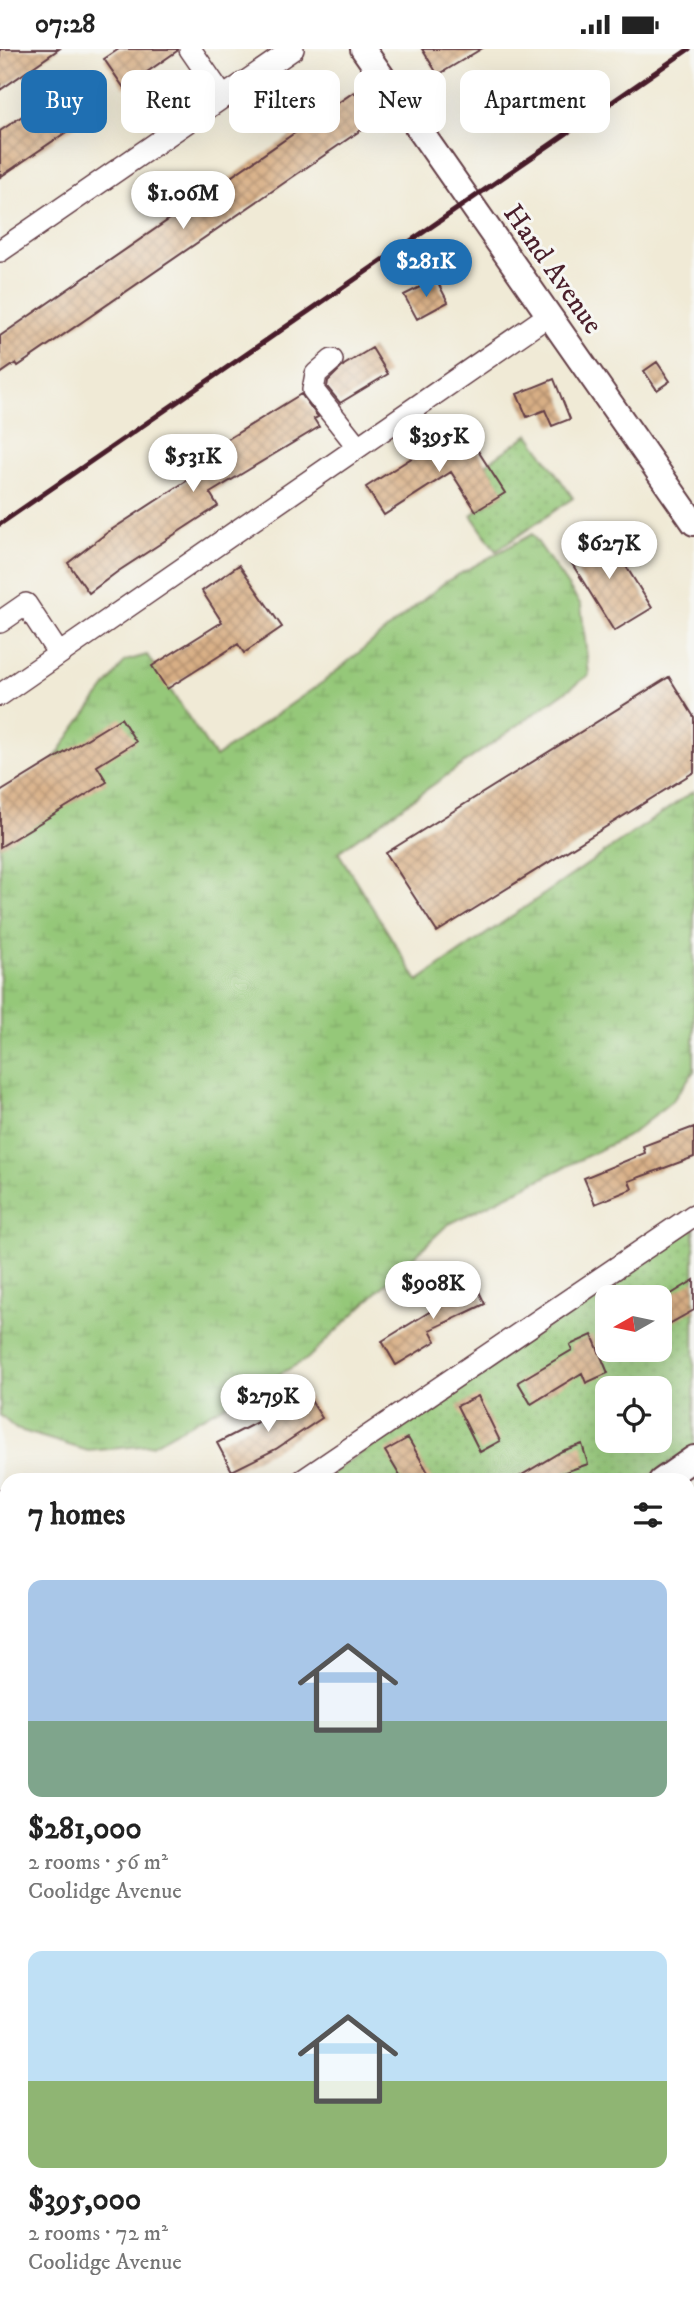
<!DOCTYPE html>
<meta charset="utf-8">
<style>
:root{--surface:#fff;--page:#f2f2f2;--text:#222;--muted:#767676;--accent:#1f6fb2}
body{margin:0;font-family:"IM FELL DW Pica",serif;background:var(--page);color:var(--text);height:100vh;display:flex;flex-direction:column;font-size:26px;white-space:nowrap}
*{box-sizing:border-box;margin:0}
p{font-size:23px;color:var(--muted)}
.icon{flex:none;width:38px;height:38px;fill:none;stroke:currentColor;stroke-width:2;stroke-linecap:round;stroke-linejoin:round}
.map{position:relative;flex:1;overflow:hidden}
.side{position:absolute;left:0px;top:1424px;width:695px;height:842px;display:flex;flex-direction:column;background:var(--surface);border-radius:21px 21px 0 0;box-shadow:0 7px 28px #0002}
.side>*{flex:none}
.hud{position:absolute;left:21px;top:21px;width:653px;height:63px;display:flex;gap:14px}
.needle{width:46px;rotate:261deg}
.fabs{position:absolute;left:595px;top:1236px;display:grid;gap:14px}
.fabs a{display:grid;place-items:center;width:77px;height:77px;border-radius:14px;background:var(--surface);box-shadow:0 7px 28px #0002;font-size:35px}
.price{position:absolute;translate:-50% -60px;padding:0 16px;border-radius:24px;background:#fff;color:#222;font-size:23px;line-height:46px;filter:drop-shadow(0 2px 4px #0008)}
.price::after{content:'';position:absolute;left:50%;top:42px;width:21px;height:16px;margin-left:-10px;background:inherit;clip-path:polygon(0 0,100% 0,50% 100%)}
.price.on{background:var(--accent);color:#fff}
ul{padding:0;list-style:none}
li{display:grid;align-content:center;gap:14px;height:371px;padding:0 28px}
li span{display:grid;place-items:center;height:217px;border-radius:14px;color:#555}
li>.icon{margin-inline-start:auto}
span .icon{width:126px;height:126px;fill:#fffc;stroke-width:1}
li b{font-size:30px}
h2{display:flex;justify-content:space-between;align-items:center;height:84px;padding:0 28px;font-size:30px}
.chip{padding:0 24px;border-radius:14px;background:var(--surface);box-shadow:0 7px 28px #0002;font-size:24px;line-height:63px}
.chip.on{background:var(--accent);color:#fff}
.status{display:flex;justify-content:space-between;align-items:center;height:49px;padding:0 35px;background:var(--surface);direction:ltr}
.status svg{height:19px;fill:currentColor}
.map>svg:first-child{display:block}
.green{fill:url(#green-dots);stroke:#707452;stroke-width:2;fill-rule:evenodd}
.wetland{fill:url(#wetland-marsh);stroke:#707452;stroke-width:2}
.building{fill:url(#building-cross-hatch)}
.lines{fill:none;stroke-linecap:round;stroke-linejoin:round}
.minor-casing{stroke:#633d45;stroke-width:24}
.tertiary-casing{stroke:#633d45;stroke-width:28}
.minor{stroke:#fff;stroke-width:21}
.tertiary{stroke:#fff;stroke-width:24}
.rail{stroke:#4a1f2b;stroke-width:5}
.labels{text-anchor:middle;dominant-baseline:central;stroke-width:6;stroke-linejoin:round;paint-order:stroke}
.street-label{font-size:28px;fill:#4a1f2b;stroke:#f6f6f2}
</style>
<div class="status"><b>07:28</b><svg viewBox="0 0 49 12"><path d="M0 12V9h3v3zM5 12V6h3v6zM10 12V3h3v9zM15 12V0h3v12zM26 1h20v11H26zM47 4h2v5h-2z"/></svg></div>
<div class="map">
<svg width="694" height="2265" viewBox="0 0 694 2265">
<defs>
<pattern id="green-dots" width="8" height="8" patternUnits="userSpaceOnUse" patternTransform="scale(1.75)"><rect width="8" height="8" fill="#95c879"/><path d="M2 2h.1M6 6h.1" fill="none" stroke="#82ab69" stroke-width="1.8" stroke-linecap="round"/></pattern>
<pattern id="wetland-marsh" width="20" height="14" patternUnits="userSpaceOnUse" patternTransform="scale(1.75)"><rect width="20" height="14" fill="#95c879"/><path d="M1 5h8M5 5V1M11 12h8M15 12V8" fill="none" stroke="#82ab69"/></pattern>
<pattern id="building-cross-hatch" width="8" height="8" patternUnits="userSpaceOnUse" patternTransform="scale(1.75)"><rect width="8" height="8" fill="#d8af85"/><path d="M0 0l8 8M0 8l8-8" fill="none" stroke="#b18e6d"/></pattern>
</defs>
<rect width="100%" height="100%" fill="#f6f6f2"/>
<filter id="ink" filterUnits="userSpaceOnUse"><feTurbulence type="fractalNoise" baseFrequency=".0143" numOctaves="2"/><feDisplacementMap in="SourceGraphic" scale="14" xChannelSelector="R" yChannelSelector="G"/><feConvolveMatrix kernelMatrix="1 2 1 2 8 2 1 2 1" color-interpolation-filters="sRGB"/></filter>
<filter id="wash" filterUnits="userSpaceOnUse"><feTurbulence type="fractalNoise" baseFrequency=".00686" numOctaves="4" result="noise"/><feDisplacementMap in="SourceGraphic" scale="28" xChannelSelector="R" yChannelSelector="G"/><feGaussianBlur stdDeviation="1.57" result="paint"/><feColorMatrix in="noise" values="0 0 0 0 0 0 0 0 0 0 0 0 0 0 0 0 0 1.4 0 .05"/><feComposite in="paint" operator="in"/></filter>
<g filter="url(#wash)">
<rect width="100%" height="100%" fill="#f0ead6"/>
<path class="green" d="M529 385 573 449 496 502 471 466 504 444 486 415Z
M694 1178V1397L644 1431 320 1432ZM607 1248H660V1300H607ZM607 1339H660V1391H607Z
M498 2259H559L563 2265H490Z"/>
<path class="wetland" d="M532 485 581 556 589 626 338 803 418 932 694 742V1022L673 1051 630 1086 447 1176 307 1310 152 1396 88 1402 16 1380 0 1366V785L7 780 73 682 125 612 147 606 215 708 323 633 445 533Z"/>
<g id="blocks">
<path class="building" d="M0 0H59L0 41Z
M119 0H177V2L124 39 104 10Z
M422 0H481L438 26Z
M79 29 100 60 0 128V82Z
M354 43 374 72 18 317 16 314 0 325V287Z
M436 230 448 253 417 270 404 246Z
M372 299 388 325 340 354 327 338 328 332 344 316Z
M657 313 670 332 657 341 644 322Z
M554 330 570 370 552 377 545 361 527 368 517 345Z
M301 345 318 368 314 370 319 378 210 444 218 457 117 523 89 544 68 514 108 483 217 412 210 401Z
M462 377 505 444 476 462 451 423 384 466 366 438Z
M604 482 652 559 614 582 566 505Z
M239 516 282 578 244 604 238 595 167 640 152 617 222 573 202 542Z
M669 628 694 668V723L437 883 386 804Z
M121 669 136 693 97 717 107 733 0 798V743Z
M694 1078V1108L629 1132 632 1140 595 1155 584 1129 645 1104 643 1097Z
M473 1230 485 1255 430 1281 436 1292 396 1316 382 1292 439 1257 435 1248Z
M694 1231V1261L660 1280V1252Z
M592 1286 608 1324 586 1334 582 1324 531 1355 518 1333 572 1301 570 1296Z
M308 1347 322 1369 276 1400 232 1422 217 1394 261 1371 264 1375Z
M478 1347 500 1392 480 1403 457 1357Z
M408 1389 433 1432H403L385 1402Z
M582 1395 588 1415 559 1425 563 1432H512L562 1402Z"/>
</g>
</g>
<g filter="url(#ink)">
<use href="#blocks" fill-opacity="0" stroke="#633d45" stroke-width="2"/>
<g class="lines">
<g class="minor-casing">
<path id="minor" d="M190 0 223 48
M0 202 293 0
M332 311 316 325 313 341 358 398
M0 573 26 555 59 605
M0 646 549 266
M302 1432 694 1166
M688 1652 694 1648
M688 1900 694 1896
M688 2162 694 2158
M0 2213 7 2223
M32 2259 36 2265"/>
</g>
<g class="tertiary-casing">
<path id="tertiary" d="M363 0 694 474
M661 1432 694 1409
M0 1453 7 1463
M0 1880 7 1875
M558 2259 562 2265"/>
</g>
<use href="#minor" class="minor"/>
<use href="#tertiary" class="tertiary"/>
<path class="rail" d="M0 475 689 0"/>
</g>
</g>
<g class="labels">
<g class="street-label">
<text transform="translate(553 220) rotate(55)">Hand Avenue</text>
</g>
</g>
</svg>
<div class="fabs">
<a><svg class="needle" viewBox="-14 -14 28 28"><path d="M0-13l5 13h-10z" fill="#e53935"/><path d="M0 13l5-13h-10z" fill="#767676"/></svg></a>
<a><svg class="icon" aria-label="locate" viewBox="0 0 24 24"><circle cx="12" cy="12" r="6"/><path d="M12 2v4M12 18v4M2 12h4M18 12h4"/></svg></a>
</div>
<b class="price" style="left:183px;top:182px">$1.06M</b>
<b class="price on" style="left:426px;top:250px">$281K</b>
<b class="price" style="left:439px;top:425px">$395K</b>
<b class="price" style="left:193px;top:445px">$531K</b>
<b class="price" style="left:609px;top:532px">$627K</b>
<b class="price" style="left:433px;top:1272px">$908K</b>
<b class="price" style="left:268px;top:1385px">$279K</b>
<div class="hud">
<a class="chip on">Buy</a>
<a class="chip">Rent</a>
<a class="chip">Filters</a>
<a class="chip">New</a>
<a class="chip">Apartment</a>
</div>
<section class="side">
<h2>7 homes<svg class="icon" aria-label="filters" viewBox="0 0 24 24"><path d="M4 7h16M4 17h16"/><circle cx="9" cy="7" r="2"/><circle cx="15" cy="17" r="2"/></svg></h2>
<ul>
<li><span style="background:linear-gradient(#a9c7e8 65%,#7fa58c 0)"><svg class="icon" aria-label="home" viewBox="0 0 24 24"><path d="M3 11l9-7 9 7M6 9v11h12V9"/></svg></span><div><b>$281,000</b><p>2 rooms · 56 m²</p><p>Coolidge Avenue</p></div></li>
<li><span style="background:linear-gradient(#bfe0f5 60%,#8fb573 0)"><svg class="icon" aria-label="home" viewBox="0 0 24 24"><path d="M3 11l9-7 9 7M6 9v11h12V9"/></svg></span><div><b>$395,000</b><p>2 rooms · 72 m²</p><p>Coolidge Avenue</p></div></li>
</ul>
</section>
</div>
